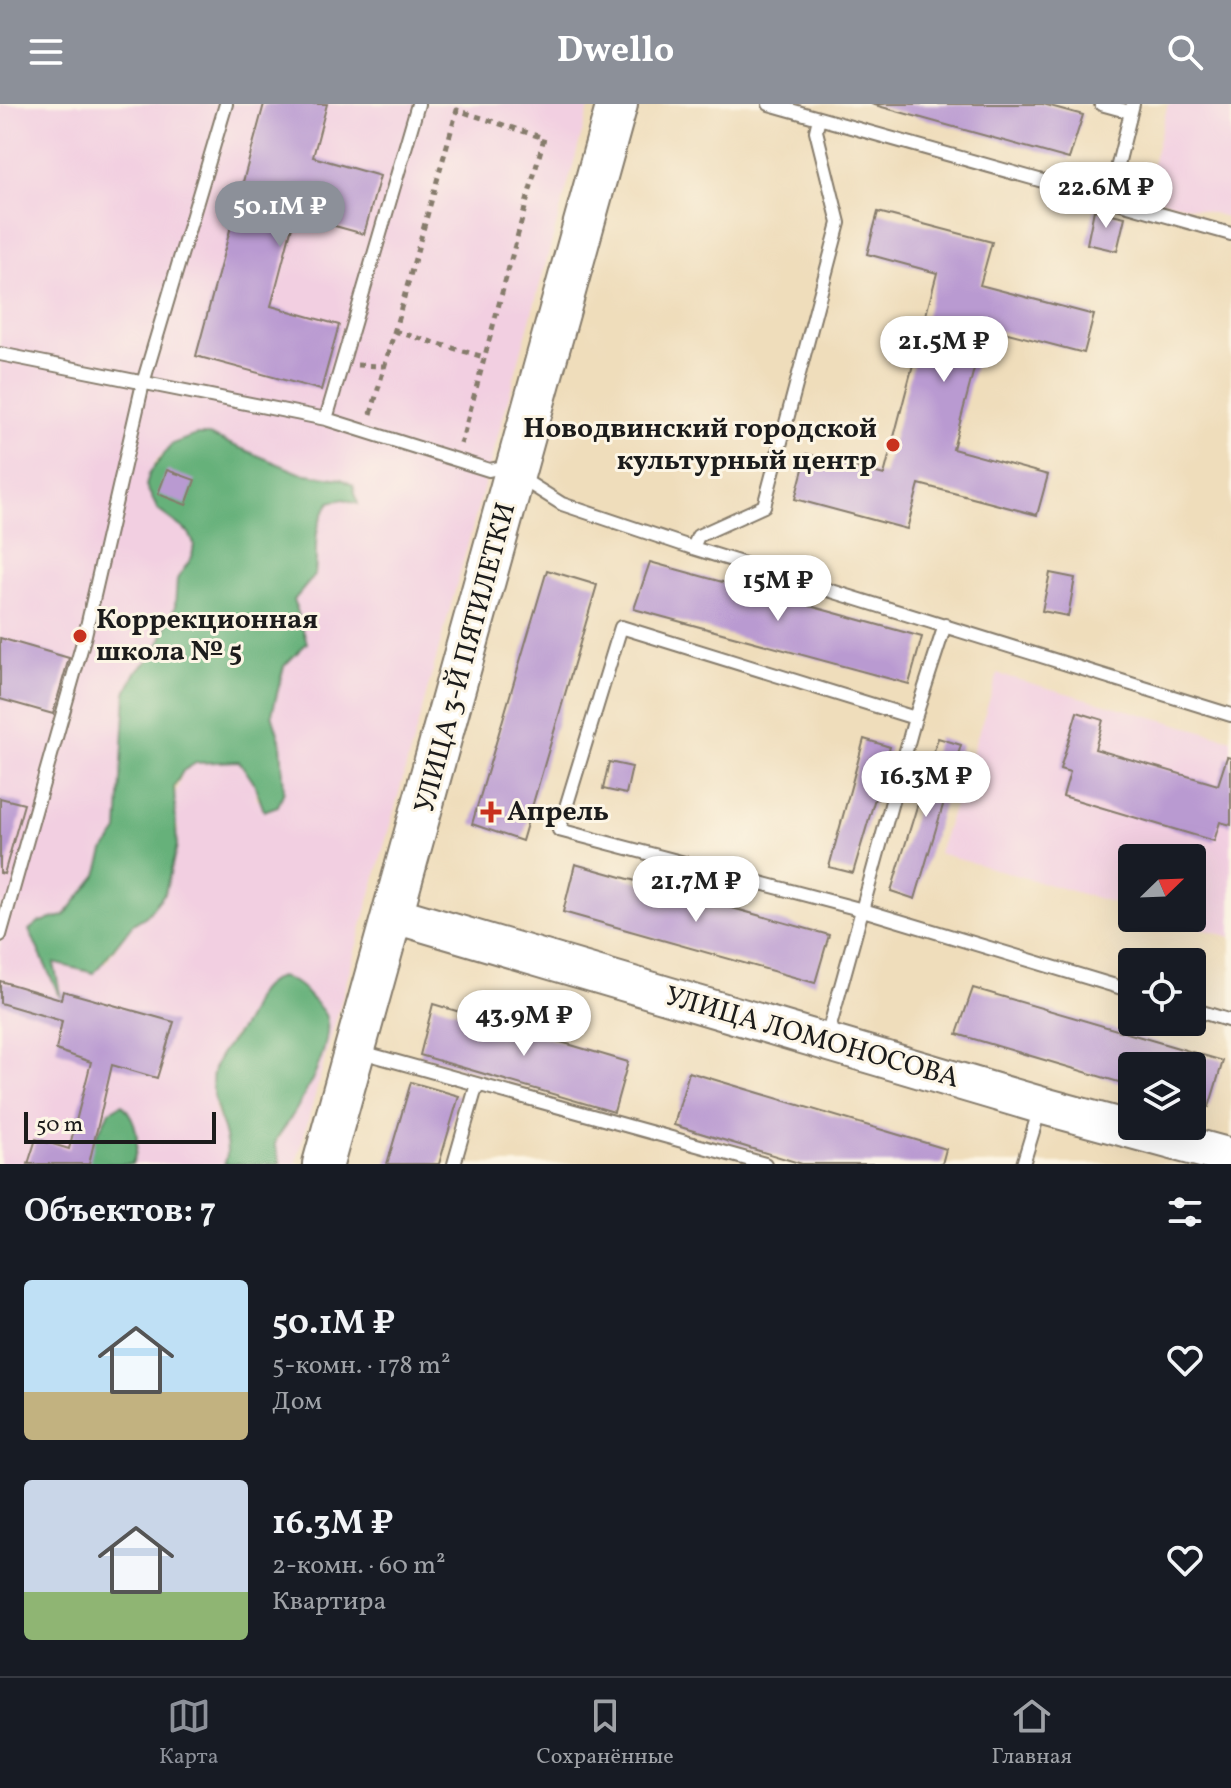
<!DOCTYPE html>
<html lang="ru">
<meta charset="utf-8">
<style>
:root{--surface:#171b24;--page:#20242c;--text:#f1f3f6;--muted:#9ea1a6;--line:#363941;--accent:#8c9099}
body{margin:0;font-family:Vollkorn,serif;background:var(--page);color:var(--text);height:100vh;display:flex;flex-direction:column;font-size:30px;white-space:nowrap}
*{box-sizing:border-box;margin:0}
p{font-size:26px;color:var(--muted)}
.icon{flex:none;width:44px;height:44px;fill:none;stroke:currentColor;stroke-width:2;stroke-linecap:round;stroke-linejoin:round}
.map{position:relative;height:1060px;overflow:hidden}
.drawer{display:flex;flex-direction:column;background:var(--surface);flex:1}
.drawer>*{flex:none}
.needle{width:52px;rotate:67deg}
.buttons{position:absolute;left:1118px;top:740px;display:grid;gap:16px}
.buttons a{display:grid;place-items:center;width:88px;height:88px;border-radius:8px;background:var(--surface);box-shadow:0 8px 32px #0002;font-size:40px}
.scale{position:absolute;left:24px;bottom:20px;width:192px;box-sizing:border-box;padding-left:8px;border:4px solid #1c1c1c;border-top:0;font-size:22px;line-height:28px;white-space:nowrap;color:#1c1c1c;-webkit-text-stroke:6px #fcf5e5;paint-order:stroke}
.price{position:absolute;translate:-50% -68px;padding:0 18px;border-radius:28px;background:#fff;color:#222;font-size:26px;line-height:52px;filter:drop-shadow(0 2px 4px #0008)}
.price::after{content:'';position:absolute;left:50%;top:48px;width:24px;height:18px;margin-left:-12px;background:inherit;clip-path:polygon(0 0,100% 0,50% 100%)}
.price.selected{background:var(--accent);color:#fff}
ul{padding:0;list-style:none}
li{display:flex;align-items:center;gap:24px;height:200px;padding:0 24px}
li span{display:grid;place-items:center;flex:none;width:224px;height:160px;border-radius:8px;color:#555}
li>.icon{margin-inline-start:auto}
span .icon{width:96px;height:96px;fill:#fffc;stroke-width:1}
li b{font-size:34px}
h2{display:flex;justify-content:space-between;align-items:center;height:96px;padding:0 24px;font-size:34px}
header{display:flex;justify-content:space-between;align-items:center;height:104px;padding:0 24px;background:var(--accent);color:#fff;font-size:36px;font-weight:700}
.menu{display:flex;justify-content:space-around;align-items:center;height:112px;border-top:2px solid var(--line);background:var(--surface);font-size:22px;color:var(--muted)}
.menu a{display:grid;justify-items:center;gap:4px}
.menu .selected{color:var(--accent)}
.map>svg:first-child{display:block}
.built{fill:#f2cfe1;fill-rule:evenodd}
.forest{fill:#66b17a;stroke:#41664b;stroke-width:2}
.building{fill:#b99ad1}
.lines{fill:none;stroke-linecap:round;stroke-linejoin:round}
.lane-casing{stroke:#867c6c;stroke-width:16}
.secondary-casing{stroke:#867c6c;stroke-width:40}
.primary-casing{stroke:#867c6c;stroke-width:44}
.path{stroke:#867c6c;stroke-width:5;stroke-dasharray:6 6;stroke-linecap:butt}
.lane{stroke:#fff;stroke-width:12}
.secondary{stroke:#fff;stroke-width:36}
.primary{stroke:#fff;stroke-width:40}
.poi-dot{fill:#c8321e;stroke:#fcf5e5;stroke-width:3}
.labels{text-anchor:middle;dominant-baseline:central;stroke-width:6;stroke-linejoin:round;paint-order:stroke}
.poi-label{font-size:28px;font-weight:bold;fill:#1c1c1c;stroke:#fcf5e5;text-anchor:start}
.street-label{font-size:28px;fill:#1c1c1c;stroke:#fcf5e5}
</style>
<header><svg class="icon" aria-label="menu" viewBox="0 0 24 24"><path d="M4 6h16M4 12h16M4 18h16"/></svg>Dwello<svg class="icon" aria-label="search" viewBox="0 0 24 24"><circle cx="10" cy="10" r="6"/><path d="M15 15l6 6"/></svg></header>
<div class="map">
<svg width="1231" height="1060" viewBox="0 0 1231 1060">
<rect width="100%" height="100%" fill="#fcf5e5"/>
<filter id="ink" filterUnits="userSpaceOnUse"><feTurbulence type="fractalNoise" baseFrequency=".0125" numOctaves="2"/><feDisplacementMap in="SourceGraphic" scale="16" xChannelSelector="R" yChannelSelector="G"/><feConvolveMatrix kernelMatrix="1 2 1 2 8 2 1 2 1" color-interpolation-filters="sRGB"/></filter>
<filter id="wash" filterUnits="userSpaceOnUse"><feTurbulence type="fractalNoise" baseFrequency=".006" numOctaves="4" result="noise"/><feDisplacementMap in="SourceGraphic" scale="32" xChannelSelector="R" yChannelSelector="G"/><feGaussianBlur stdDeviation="1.8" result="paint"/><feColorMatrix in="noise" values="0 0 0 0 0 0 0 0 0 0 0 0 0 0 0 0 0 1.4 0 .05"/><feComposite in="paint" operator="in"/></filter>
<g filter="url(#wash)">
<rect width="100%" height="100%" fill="#efddbb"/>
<path class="built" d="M0 0H590L296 1060H281L275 1041 315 969 326 939 327 915 313 897 247 912 242 923 231 934 213 966 212 978 215 1005 228 1041 224 1060H132L137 1047 110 1007 80 1060H0ZM196 331 314 373 344 395 330 398 321 410 315 424V471L294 496 307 539 284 562 272 610 281 639 284 687 257 696 254 679 239 657 196 659 183 667 173 698 178 726 146 812 133 820 106 858 53 859 59 889 35 838 39 818 64 812 97 771 100 758 118 727 127 617 136 568 154 551 175 503 177 475 192 453 194 440 189 429 158 406 146 382 155 358 163 349 172 340Z
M1168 0H1231V114L1144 91Z
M998 570 1231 635V833L1165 814H1192V754H1132V804L938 749Z"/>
<path class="forest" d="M196 331H209L300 369 341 375 353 381 358 400 344 395 330 398C311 426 318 440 315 471L294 496 307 539 284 562 272 610 281 639 284 687 278 702 264 707 254 679 239 657 196 659 183 667 174 683 177 742 165 789 146 812 133 820 94 869 54 859 61 895 29 826 39 818 64 812 97 771 104 747 118 727 126 589 136 568 154 551 175 503 177 475 192 453 194 440 189 429 158 406 146 382 149 370 172 340Z
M279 873C294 876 301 882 310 893 316 900 323 905 326 913 335 944 296 1009 277 1034L275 1041 281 1060H224C236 1039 207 998 213 969 217 949 233 937 243 921 257 899 251 886 279 873Z
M122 1000C138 1017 141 1039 132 1060H80L110 1007Z"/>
<g id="blocks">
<path class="building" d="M264 0H327L313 53 380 72 364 130 295 111 271 202 339 221 321 286 196 252Z
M871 0H1043L1083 11 1069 55Z
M1094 106 1125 113 1117 147 1087 140Z
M878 108 992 138 980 181 1094 211 1084 249 985 223 953 345 1048 371 1037 411 919 380 907 425 795 395 807 350 884 371 937 169 867 150Z
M167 366 195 376 186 401 158 390Z
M650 458 922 533 909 580 634 505Z
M547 466 597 481 522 737 472 720Z
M1050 469 1075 474 1068 512 1042 507Z
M0 534 69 554 53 610 0 595Z
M1077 608 1103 616 1095 645 1218 681 1227 653 1231 654V721L1220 718 1214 737 1063 692 1070 668 1060 665Z
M938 634 961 641 915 795 891 787Z
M864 635 890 643 853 769 829 763Z
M609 658 632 663 626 690 603 685Z
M0 694 24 700 4 770 0 769Z
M575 760 829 831 815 879 563 808Z
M0 877 61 895 63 887 174 918 157 974 112 961 89 1060H28L36 1035 69 1045 91 958 56 946 62 917 0 899Z
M973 884 1223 957 1209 1003 1192 999V962H1132V982L957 930Z
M433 900 628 958 614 1008 420 951Z
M689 968 946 1045 942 1060H802L674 1021Z
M411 978 459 992 439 1060H387Z"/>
</g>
</g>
<g filter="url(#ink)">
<use href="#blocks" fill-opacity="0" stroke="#867c6c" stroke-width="2"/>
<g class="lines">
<g class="lane-casing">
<path id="lane" d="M769 0 1231 130
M1101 0 1130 8
M1109 97 1133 0
M0 250 326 315 489 366 508 362
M326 315 418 0
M519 373 562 400 693 444 1231 611
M693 444 698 432 764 402 839 119 816 27 819 14
M915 614 621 523 559 726 863 806 1132 887
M0 831 85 531 143 279 226 0
M1192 905 1231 917
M827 933 915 614 945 521
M358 947 765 1060
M454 1060 477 980
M1023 1060 1040 1004"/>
</g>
<g class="secondary-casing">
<path id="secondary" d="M395 811 1040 1001 1231 1053"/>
</g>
<g class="primary-casing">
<path id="primary" d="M323 1060 617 0"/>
</g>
<path class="path" d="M394 227 484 253
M357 261 384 262
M371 310 457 6 544 34 461 340"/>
<use href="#lane" class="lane"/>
<use href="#secondary" class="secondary"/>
<use href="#primary" class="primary"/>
</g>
</g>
<g class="poi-dot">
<circle cx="893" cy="341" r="8"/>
<circle cx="80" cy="532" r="8"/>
<path d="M487 696h8v8h8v8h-8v8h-8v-8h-8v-8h8z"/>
</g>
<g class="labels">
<g class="poi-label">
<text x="877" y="325" text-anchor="end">Новодвинский городской<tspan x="877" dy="32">культурный центр</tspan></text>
<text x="96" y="516">Коррекционная<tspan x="96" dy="32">школа № 5</tspan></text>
<text x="507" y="708">Апрель</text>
</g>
<g class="street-label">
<text transform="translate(466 554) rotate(-75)">УЛИЦА 3-Й ПЯТИЛЕТКИ</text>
<text transform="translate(812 934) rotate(16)">УЛИЦА ЛОМОНОСОВА</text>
</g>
</g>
</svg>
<div class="buttons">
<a><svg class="needle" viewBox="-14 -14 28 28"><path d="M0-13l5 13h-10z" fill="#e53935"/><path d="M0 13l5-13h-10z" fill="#9ea1a6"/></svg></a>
<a><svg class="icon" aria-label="locate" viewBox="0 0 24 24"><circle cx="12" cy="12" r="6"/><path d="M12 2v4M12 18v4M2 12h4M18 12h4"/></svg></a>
<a><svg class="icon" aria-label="layers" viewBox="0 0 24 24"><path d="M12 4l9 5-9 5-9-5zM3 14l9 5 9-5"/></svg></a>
</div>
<div class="scale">50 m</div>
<b class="price" style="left:1106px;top:126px">22.6M ₽</b>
<b class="price selected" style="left:280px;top:145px">50.1M ₽</b>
<b class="price" style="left:944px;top:280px">21.5M ₽</b>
<b class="price" style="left:778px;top:519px">15M ₽</b>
<b class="price" style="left:926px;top:715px">16.3M ₽</b>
<b class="price" style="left:696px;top:820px">21.7M ₽</b>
<b class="price" style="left:524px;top:954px">43.9M ₽</b>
</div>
<section class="drawer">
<h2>Объектов: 7<svg class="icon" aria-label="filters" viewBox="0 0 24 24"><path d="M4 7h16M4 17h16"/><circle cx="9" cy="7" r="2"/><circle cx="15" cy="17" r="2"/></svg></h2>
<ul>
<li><span style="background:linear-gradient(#bfe0f5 70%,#c2b280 0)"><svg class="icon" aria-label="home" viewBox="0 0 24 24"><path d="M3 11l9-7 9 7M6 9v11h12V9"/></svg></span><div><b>50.1M ₽</b><p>5-комн. · 178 m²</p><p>Дом</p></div><svg class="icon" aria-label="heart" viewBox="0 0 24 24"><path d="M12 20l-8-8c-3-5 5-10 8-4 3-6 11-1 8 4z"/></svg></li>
<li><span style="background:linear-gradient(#c9d6e8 70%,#8fb573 0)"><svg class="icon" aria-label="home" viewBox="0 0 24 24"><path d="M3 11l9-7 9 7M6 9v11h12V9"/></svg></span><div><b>16.3M ₽</b><p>2-комн. · 60 m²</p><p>Квартира</p></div><svg class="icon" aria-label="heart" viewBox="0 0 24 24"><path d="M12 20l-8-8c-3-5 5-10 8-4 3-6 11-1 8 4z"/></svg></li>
</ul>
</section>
<nav class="menu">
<a class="selected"><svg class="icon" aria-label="map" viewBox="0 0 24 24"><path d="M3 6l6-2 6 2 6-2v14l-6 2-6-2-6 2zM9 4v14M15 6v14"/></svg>Карта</a>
<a><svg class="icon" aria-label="saved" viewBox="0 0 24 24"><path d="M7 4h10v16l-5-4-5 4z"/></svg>Сохранённые</a>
<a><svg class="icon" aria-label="home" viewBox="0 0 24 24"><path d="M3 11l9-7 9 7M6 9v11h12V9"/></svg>Главная</a>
</nav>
